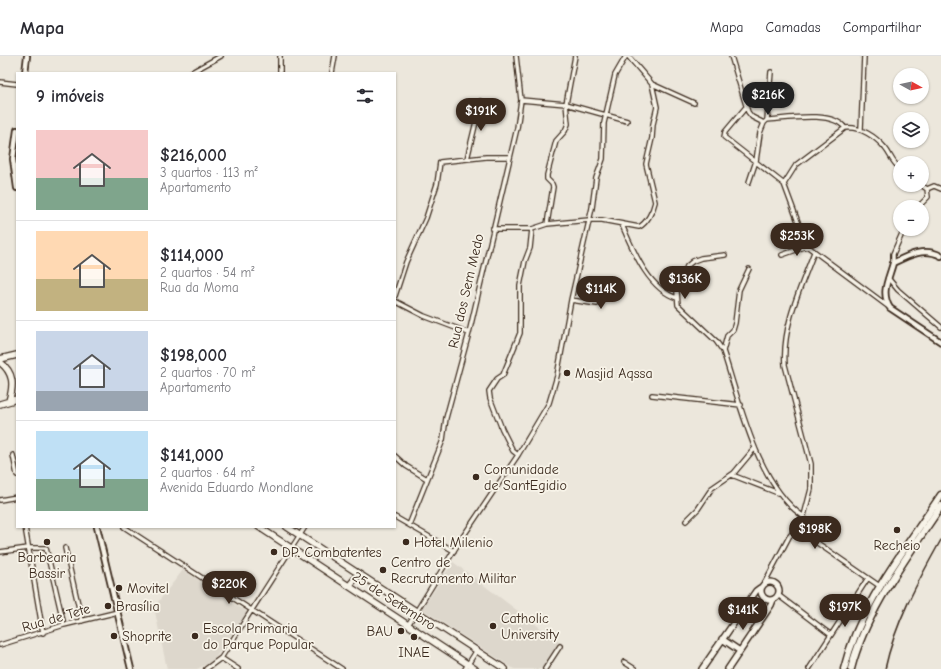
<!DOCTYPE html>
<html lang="pt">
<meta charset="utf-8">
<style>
:root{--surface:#fff;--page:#f2f2f3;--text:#2b2b33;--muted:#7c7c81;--line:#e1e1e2;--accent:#3b2a1e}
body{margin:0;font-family:"Comic Neue",sans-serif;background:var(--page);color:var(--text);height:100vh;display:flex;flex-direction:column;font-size:15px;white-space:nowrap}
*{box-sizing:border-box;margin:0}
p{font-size:13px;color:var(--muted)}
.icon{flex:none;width:22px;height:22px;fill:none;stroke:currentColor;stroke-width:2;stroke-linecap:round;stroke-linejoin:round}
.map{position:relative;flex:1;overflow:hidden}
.sheet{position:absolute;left:16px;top:16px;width:380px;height:456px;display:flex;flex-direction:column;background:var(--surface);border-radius:0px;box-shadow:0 1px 3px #0004}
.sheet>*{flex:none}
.needle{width:26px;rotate:98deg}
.tools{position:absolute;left:893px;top:12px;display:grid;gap:8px}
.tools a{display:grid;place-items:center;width:36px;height:36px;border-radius:50%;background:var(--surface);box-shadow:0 1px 3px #0004;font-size:20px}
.price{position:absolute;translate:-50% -34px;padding:0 9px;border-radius:14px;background:var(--accent);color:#fff;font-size:13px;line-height:26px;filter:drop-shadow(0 1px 2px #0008)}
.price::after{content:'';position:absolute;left:50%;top:24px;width:12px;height:9px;margin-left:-6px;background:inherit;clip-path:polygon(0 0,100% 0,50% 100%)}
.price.current{background:#222;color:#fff}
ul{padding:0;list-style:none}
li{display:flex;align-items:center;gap:12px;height:100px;padding:0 20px}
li+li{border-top:1px solid var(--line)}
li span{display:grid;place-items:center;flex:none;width:112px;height:80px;border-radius:0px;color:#555}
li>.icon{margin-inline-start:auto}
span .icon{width:48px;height:48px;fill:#fffc;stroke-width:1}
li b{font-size:17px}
h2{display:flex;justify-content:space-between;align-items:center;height:48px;padding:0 20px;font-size:17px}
header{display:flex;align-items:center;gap:24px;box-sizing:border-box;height:56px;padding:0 20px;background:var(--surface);border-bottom:1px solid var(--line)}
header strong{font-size:19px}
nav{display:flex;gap:22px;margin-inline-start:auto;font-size:14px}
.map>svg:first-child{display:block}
.built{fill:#ddd7cc}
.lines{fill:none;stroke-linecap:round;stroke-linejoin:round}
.minor-casing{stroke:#3b2a1e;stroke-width:6}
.tertiary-casing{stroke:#3b2a1e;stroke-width:8}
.secondary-casing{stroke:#3b2a1e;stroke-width:8}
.primary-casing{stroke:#3b2a1e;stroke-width:8}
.trunk-casing{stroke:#3b2a1e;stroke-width:9}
.minor{stroke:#f7f3e8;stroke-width:3.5}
.tertiary{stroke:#f7f3e8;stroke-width:4.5}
.secondary{stroke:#f7f3e8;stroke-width:5}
.primary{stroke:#f7f3e8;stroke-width:5.5}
.trunk{stroke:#f7f3e8;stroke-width:6}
.rail{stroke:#3b2a1e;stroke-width:1.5}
.poi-dot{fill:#3b2a1e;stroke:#f7f3e8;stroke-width:1.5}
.labels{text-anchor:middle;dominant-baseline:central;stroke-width:3.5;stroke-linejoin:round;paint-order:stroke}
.street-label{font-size:14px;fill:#3b2a1e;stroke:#f7f3e8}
.poi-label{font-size:14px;fill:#3b2a1e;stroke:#f7f3e8;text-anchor:start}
</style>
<header>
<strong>Mapa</strong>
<nav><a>Mapa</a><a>Camadas</a><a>Compartilhar</a></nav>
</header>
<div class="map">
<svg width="941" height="613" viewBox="0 0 941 613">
<rect width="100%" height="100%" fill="#ece7dc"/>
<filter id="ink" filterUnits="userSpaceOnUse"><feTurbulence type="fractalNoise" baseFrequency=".025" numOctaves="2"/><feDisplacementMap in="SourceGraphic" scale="8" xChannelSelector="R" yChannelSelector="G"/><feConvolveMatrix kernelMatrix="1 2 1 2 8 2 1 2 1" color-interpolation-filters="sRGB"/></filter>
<g filter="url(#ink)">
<path class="built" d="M453 506 559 586 542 613H514L422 553Z
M183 514 247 556 213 605 197 613H167L154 551Z"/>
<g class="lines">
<g class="minor-casing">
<path id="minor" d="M280 0V17
M628 0 652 28 694 47
M731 0 748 56 752 61 764 67 760 77 756 105 749 126
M190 17 221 0
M332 17 335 0
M0 26 17 28
M521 44 566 48 627 65
M746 51 725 76 724 81 784 128
M767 64 771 16
M764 67 767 64C786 63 832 54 845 72
M861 73 864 0
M467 103 481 45
M927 133 934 130 941 133
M918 151 928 141 927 133 921 129
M547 168 553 131 552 128 547 123V119L556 85 565 75 568 68 566 48 575 0
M622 169C633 194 648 233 677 242
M492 173H532L547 168 589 164H602L639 171C647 167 653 155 655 146L646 108 652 82 653 68 657 51 652 28
M725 199 701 202 693 205 687 210 677 235 678 249 716 285 723 295C740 346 757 429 804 461
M782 199 807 190
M893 207V198L904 173
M888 222 898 234 941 271
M395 240 406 206 426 162 437 128 440 106 486 101H510
M571 244 597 248 602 241 608 224
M395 245 424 260 469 277
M889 251 807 190 784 128 796 109 845 72C860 70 876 81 885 92 891 99 892 107 900 112
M723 295 727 280 733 274 735 267 739 234 749 213
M652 339 741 349
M13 399 17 419
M518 399 513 395 502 373 490 342 489 335 497 323 503 319 520 277V230L525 205 530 192 532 173
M395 400 406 410 427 423
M732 419 778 437
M0 444 17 441
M395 461 454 495
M686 465 698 453 712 432 734 417 755 392
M409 469 443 384 446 362 469 277 517 72 521 44 516 0
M25 471 43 577
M124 471 342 613
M800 475 811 433V408L785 309C782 270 801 231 814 196
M65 492 82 565
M0 496 28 492H46L64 569
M765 526 789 481 793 476 800 475 881 531
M778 539 831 579
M408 569 458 488 518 399 549 347 557 320 571 244 592 152 596 122 603 103 604 67 615 19 626 0
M0 589 64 569 118 556
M221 602 238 613
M624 606 635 613
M206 613 221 602 305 471
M465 613 477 594
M545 613 560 590
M809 613 868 522"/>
</g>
<g class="tertiary-casing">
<path id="tertiary" d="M25 17 27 0
M17 74 13 103 17 132
M941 200C924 191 909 199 893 207 889 223 880 236 890 252L941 286
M97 471 131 613"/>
</g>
<g class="secondary-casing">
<path id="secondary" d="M761 535a9 9 0 1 1 18 0a9 9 0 1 1-18 0Z
M722 583 740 595
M702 613 756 535 760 532
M728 613 771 549 773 544"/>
</g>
<g class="primary-casing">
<path id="primary" d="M0 303 17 299
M0 306C14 317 14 329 9 345
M0 348 17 343
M259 471 475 613
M287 471 505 613
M349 530 359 518"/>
</g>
<g class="trunk-casing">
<path id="trunk" d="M844 613C860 548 905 494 941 439
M851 613C866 554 908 500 941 450"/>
</g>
<use href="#minor" class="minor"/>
<use href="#tertiary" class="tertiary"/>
<use href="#secondary" class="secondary"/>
<use href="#primary" class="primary"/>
<use href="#trunk" class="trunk"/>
<path class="rail" d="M885 613C895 567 918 525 941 484"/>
</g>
</g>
<g class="poi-dot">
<circle cx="567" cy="317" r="4"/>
<circle cx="476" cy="421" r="4"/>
<circle cx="897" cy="474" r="4"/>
<circle cx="47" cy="486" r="4"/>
<circle cx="406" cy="486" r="4"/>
<circle cx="274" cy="496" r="4"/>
<circle cx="383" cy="514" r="4"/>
<circle cx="119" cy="532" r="4"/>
<circle cx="108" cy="550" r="4"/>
<circle cx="493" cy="570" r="4"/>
<circle cx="401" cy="575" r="4"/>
<circle cx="114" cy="580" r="4"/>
<circle cx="195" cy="580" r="4"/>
<circle cx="414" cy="581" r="4"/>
</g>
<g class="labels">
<g class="street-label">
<text transform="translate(466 235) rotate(-77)">Rua dos Sem Medo</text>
<text transform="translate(394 545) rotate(33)">25 de Setembro</text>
<text transform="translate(56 562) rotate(-16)">Rua de Tete</text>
</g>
<g class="poi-label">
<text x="575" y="317">Masjid Aqssa</text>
<text x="484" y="413">Comunidade<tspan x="484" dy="16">de SantEgidio</tspan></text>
<text x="414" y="486">Hotel Milenio</text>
<text x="897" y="489" text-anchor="middle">Recheio</text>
<text x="282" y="496">DP. Combatentes</text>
<text x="47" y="501" text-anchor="middle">Barbearia<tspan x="47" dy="16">Bassir</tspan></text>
<text x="391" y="506">Centro de<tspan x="391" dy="16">Recrutamento Militar</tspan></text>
<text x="127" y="532">Movitel</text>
<text x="116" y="550">Brasília</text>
<text x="501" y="562">Catholic<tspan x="501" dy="16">University</tspan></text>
<text x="203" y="572">Escola Primaria<tspan x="203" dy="16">do Parque Popular</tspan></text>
<text x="393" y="575" text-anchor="end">BAU</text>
<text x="122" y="580">Shoprite</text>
<text x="414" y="596" text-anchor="middle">INAE</text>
</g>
</g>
</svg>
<div class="tools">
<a><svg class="needle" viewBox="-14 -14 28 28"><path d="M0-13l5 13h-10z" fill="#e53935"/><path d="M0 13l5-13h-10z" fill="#7c7c81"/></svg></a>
<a><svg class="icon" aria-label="layers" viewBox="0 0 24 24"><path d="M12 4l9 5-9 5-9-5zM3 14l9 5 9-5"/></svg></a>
<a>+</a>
<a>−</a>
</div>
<b class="price current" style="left:768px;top:60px">$216K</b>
<b class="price" style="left:481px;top:76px">$191K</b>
<b class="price" style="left:797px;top:201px">$253K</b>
<b class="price" style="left:685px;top:244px">$136K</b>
<b class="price" style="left:601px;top:254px">$114K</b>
<b class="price" style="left:815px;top:494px">$198K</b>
<b class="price" style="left:229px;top:549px">$220K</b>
<b class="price" style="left:845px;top:572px">$197K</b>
<b class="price" style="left:743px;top:575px">$141K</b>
<section class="sheet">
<h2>9 imóveis<svg class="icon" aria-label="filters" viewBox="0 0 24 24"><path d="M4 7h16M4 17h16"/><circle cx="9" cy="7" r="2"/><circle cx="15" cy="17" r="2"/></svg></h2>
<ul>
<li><span style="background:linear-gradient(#f6c9c9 60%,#7fa58c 0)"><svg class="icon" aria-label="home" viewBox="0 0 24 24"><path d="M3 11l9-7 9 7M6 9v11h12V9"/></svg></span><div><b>$216,000</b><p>3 quartos · 113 m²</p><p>Apartamento</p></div></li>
<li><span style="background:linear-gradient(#ffd9b3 60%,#c2b280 0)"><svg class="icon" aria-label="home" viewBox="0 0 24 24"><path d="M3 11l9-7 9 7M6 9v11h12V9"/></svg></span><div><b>$114,000</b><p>2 quartos · 54 m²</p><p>Rua da Moma</p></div></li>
<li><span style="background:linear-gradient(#c9d6e8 75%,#9aa5b1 0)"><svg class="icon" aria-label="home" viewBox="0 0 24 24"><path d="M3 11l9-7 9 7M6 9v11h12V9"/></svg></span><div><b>$198,000</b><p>2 quartos · 70 m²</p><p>Apartamento</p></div></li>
<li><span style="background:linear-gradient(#bfe0f5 60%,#7fa58c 0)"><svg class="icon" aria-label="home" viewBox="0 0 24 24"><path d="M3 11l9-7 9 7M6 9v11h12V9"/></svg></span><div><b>$141,000</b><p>2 quartos · 64 m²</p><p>Avenida Eduardo Mondlane</p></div></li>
</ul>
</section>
</div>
